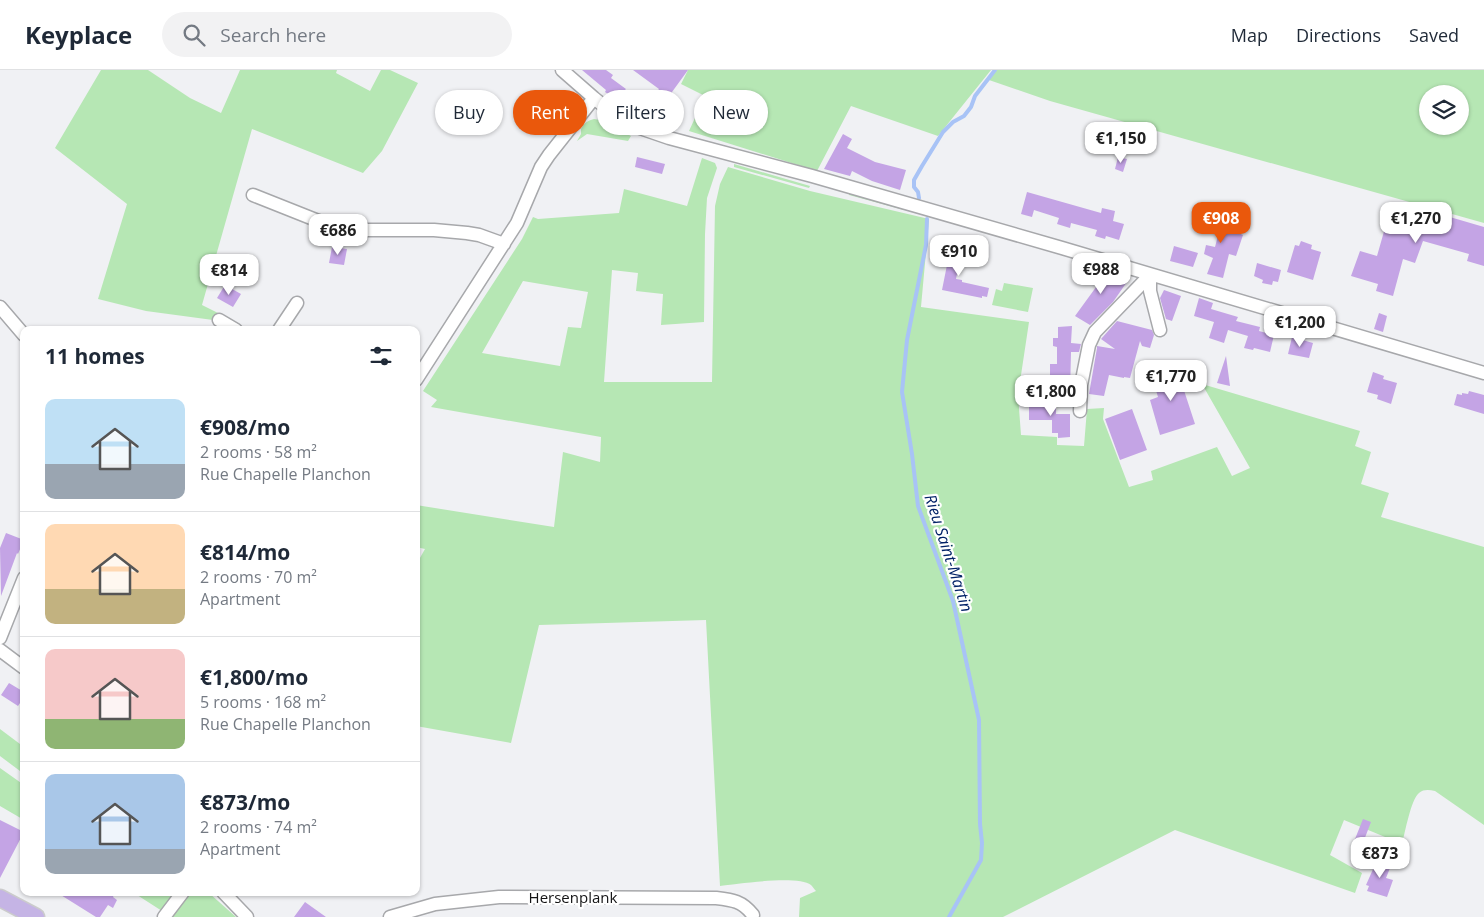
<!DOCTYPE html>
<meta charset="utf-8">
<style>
:root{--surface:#fff;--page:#f2f2f3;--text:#1f2937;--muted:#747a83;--line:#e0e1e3;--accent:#ea580c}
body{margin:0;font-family:"Open Sans",sans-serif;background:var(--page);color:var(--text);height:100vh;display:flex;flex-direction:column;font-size:19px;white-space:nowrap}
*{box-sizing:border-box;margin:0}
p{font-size:16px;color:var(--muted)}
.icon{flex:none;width:28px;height:28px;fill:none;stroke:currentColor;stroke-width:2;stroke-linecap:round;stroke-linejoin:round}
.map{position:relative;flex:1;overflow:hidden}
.details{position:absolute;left:20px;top:256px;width:400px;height:570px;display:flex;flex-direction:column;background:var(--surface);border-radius:10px;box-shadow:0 1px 4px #0004}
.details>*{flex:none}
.hud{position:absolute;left:435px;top:20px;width:475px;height:45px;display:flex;gap:10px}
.fabs{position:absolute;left:1419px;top:15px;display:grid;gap:10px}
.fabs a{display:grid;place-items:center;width:50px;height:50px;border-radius:50%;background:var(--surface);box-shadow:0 1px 4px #0004;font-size:25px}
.price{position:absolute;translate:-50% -42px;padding:0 11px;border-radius:10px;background:#fff;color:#222;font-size:16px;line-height:32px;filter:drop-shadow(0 1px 2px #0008)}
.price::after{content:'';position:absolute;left:50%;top:30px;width:15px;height:11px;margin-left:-8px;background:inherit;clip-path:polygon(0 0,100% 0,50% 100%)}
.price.selected{background:var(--accent);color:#fff}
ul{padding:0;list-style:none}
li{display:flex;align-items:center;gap:15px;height:125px;padding:0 25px}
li+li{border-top:1px solid var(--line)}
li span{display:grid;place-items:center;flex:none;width:140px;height:100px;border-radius:10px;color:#555}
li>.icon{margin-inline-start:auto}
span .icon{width:60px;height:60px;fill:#fffc;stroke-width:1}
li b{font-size:21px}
h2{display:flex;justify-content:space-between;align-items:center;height:60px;padding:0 25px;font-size:21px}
.chip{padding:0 18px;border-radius:22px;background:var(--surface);box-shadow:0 1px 4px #0004;font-size:18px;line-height:45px}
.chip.selected{background:var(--accent);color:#fff}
header{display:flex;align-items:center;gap:30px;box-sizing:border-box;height:70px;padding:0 25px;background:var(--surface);border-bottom:1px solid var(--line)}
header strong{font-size:24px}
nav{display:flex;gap:28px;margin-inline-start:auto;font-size:18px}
.search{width:350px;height:45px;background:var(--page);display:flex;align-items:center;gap:12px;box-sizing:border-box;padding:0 18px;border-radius:28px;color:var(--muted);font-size:19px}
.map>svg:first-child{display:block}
.green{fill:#b6e7b4;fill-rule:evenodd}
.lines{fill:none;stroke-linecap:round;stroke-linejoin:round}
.stream{stroke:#a8c3f6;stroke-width:4}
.building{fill:#c4a4e5}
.minor-casing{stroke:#a7a8ab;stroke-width:15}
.major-casing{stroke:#cbcbcc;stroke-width:19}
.minor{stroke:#fff;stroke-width:12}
.major{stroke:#c5b4e5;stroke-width:16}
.labels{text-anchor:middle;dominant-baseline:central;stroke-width:4.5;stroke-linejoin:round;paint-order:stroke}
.street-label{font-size:15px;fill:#141415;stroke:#fff}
.water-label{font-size:16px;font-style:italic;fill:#012166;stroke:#fff}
</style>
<header>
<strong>Keyplace</strong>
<div class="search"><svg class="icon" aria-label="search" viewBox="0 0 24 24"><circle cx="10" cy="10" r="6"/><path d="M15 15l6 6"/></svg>Search here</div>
<nav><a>Map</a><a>Directions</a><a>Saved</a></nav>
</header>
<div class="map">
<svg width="1484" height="847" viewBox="0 0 1484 847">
<rect width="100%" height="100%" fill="#f0f1f4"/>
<path class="green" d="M101 0H148L190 28 221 43 240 0H337L336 3 370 21 381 0H390L418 13 382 81 363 103 252 59 202 235 218 243 213 250 146 241 98 229 127 134 55 78Z
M688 0H991L938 66 851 36 817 101 689 61 705 26 681 14Z
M997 0H1484V153L1050 31 989 10ZM1428 24H1460V56H1428Z
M594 49 600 50 631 66 628 71 587 64 577 71 581 64V59C584 53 587 51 594 49Z
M702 88 715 93 717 98 707 128 705 164 704 252 661 255 663 224 636 221 638 203 612 200 604 312H712L715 136 720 114 728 97 810 121 929 149 921 237 1029 252 1018 325 1021 365 1057 367V375L1084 376 1087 339 1104 338 1103 349 1129 417 1153 410 1151 401 1217 377 1232 406 1250 398 1202 314 1360 361 1355 376 1371 382 1361 414 1389 423 1381 447 1484 477V755L1435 721C1429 720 1424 719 1419 723 1411 729 1405 763 1402 774L1344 750 1330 785 1362 803 1355 823 1175 760 1003 847H799L800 828 816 821C814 819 813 817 811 815 798 805 737 814 720 816L706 550 539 555 511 673 416 656V495L425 479 416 477V435L554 457 563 382 600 392 601 367 431 337 437 330 423 321 522 169 533 147 538 149 619 143 624 119 687 136ZM523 211 588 222 581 258 568 257 560 296 482 283Z
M734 94 810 116 809 118 734 97Z
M849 123 904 138V140L849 125Z
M1004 213 1033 218 1028 242 992 235 996 219 1002 221Z
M0 659 24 677V704L0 686Z
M0 698 24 715V750L0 736Z
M188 822 209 823 236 847H170Z
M134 823H170L174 825 162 841Z"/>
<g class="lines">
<path class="stream" d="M919 128 918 122 914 117V110L922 96 943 62 953 52 964 46 971 37 975 26 995 0
M927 149 926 175 907 270 902 322 912 384 918 436 953 531 979 650 980 754 982 773 981 790 949 847"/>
</g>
<path class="building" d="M582 0H606L613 5 611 8 626 19 625 20 650 35 643 46 638 44 637 46 620 36 622 33 605 22 606 20Z
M633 0H688L664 33 654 26 659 19Z
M843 64 852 69 847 78 875 92 906 100 900 120 872 111 852 101 850 106 824 99Z
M637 87 665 94 662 104 635 97Z
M1118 87 1127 89 1123 102 1115 99Z
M1027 122 1101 143 1102 138 1115 141 1113 151 1124 154 1119 170 1106 166 1105 169 1095 166 1097 160 1071 153 1070 158 1057 154 1059 148 1034 140 1032 147 1021 144Z
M1402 133 1484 157V196L1467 191 1469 184 1423 171 1415 193 1403 189 1393 226 1376 221 1378 214 1351 206 1360 181 1377 186 1391 137 1400 139Z
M1204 140 1230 149 1228 156 1232 157 1231 160 1243 165 1236 186 1229 184 1223 208 1207 204 1213 188 1204 184 1206 175 1215 177 1220 158 1203 152 1202 149Z
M1301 171 1312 175 1311 179 1321 182 1313 210 1287 202 1295 175 1299 176Z
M1174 176 1198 183 1193 197 1170 191Z
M332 177 347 179 344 195 329 193Z
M951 177 962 179 956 209 962 210V212L989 218 987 227 982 226V228L942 220 947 195 943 194 945 182 950 183Z
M1257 193 1281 200 1278 212 1273 211 1272 215 1262 213 1263 210 1254 206Z
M1088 199 1129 209 1113 232 1090 255 1075 246 1099 213 1085 209Z
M225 215 241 224 233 237 217 228Z
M1164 220 1181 226 1172 251 1166 249 1160 228Z
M1199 228 1213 233 1211 239 1238 247 1236 251 1260 257 1259 261 1274 265 1270 282 1254 278 1253 280 1244 278 1248 266 1228 260 1224 273 1209 268 1214 252 1194 246Z
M1379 243 1387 246 1383 262 1374 259Z
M1117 251 1152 260 1154 265 1150 278 1142 276 1140 271 1130 308 1124 307V308L1109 305 1104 326 1089 324 1097 278V276L1115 279 1101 269Z
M1072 256 1071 273 1081 274 1079 282H1071L1070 324H1057V314H1050V294H1057V277L1053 276V268H1058V257Z
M1292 267 1313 273 1309 288 1288 284Z
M1226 286 1230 316 1217 313Z
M1176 296 1195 354 1160 365 1150 330 1158 327 1151 304Z
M1373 302 1384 306 1383 309 1397 313 1391 334 1377 329 1378 325 1367 322Z
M1469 321 1484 325V344L1454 335 1457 324 1462 325V323L1468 324Z
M1029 332H1056V344H1070V367L1058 368V363H1052V350H1029Z
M1132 339 1147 380 1120 390 1105 349Z
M6 463 24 470 18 484 17 483 1 526 0 478Z
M9 613 24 622V627L18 636 1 625Z
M1363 749 1371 752 1361 778 1353 774Z
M0 750 24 762 0 808Z
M1378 788 1392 793 1386 808 1393 810 1387 827 1367 821 1369 816 1366 815Z
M56 822H115L113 827 117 830 113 838 108 835 100 847H96Z
M305 832 326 847H294Z"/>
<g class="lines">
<g class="minor-casing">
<path id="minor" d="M562 0 594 28 615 45 634 56 669 68 812 106 1062 178 1484 303
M253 125 321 152 357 160H434L467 163 479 165 504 174
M1150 205V221L1160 260
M0 237 24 265
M219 250 236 260
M279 260 297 233
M416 310 517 153 541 97 549 85 594 28
M1080 341 1081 315 1089 275 1095 262 1150 205
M0 568 24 508
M0 580 24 598
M223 822 247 847
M164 847 183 822
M390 847 435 834 499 827 716 828C733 830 742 831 753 845"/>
</g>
<g class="major-casing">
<path id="major" d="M0 828 36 847"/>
</g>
<use href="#minor" class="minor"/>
<use href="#major" class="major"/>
</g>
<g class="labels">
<g class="street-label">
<text x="573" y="827">Hersenplank</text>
</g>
<g class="water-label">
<text transform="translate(949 483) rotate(72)">Rieu Saint-Martin</text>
</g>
</g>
</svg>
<div class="fabs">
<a><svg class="icon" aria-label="layers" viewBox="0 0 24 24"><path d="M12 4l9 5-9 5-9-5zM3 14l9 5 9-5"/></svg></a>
</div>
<b class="price" style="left:1121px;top:94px">€1,150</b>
<b class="price selected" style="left:1221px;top:174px">€908</b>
<b class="price" style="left:1416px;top:174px">€1,270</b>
<b class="price" style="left:338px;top:186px">€686</b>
<b class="price" style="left:959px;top:207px">€910</b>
<b class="price" style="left:1101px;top:225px">€988</b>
<b class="price" style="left:229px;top:226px">€814</b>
<b class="price" style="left:1300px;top:278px">€1,200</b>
<b class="price" style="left:1171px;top:332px">€1,770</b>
<b class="price" style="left:1051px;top:347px">€1,800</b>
<b class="price" style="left:1380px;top:809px">€873</b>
<div class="hud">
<a class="chip">Buy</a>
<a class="chip selected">Rent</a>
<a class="chip">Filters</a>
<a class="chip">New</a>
</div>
<section class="details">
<h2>11 homes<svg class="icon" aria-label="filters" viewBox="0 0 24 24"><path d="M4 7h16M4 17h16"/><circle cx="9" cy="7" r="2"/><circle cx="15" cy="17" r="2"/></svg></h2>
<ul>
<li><span style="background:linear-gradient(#bfe0f5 65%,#9aa5b1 0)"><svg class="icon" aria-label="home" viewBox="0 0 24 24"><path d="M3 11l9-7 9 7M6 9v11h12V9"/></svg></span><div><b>€908/mo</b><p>2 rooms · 58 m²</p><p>Rue Chapelle Planchon</p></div></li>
<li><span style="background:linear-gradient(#ffd9b3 65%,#c2b280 0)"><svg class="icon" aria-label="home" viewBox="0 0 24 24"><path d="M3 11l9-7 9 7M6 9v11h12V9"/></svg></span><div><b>€814/mo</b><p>2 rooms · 70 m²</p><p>Apartment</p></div></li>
<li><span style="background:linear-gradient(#f6c9c9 70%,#8fb573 0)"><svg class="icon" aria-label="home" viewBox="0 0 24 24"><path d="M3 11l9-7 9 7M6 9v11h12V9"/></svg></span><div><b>€1,800/mo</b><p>5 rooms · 168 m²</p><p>Rue Chapelle Planchon</p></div></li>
<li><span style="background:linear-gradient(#a9c7e8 75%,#9aa5b1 0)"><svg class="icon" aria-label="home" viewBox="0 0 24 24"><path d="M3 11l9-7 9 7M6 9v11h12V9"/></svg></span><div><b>€873/mo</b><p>2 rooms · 74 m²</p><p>Apartment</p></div></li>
</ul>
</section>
</div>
